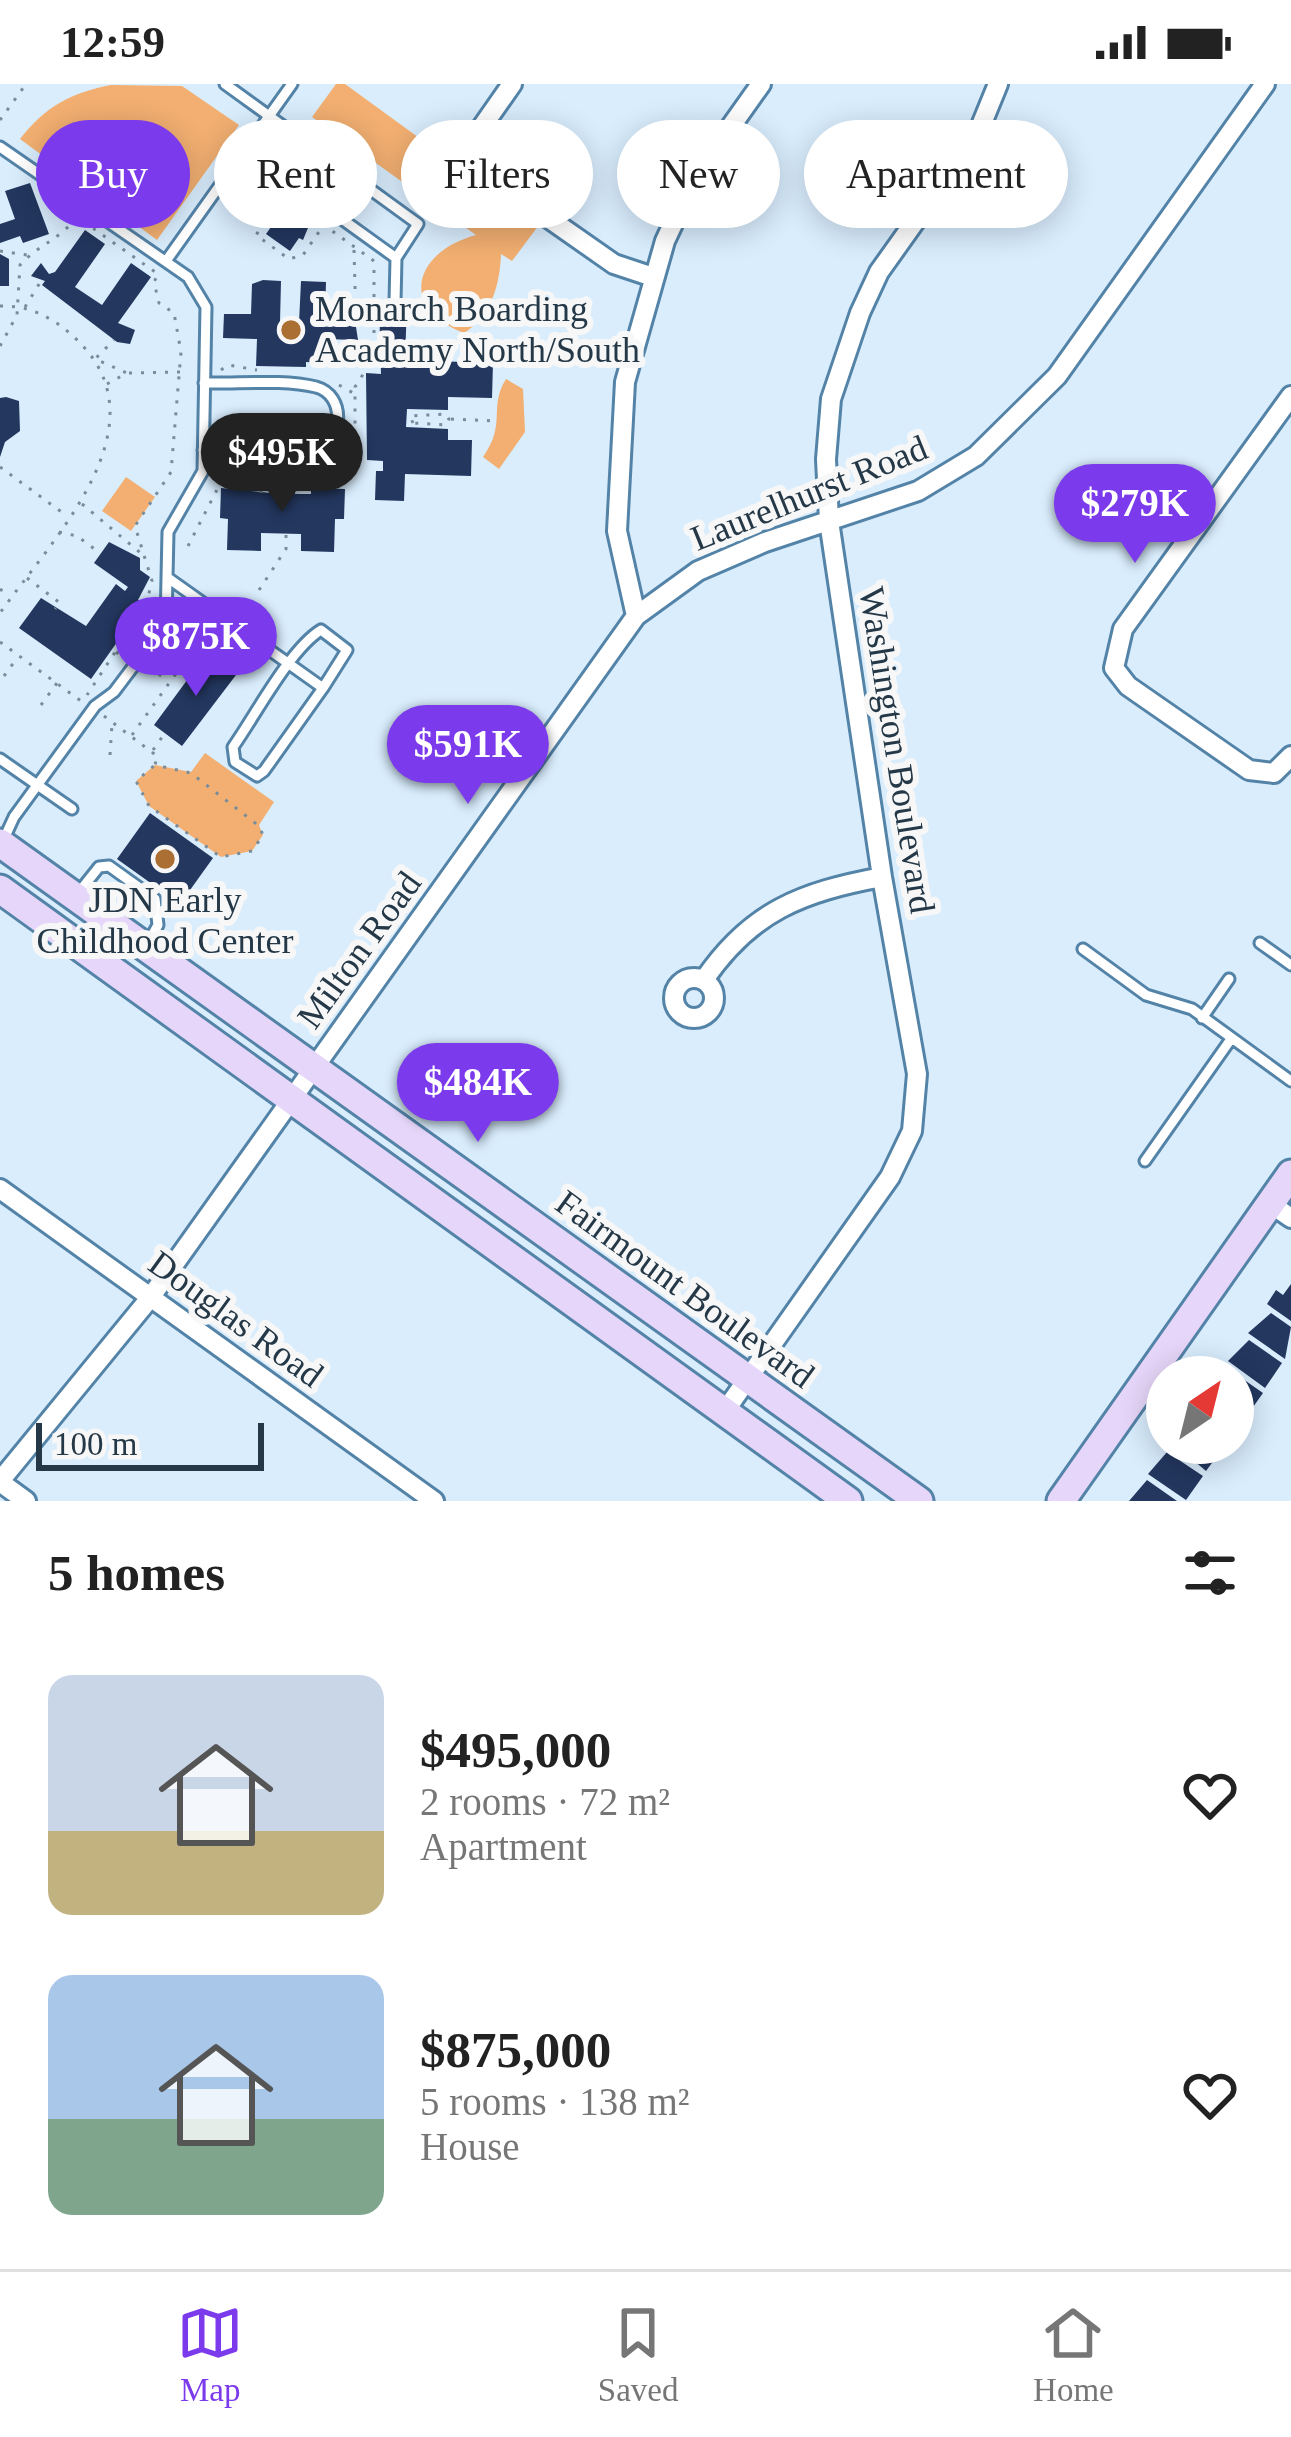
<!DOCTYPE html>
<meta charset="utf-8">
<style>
:root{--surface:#fff;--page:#f6f6f6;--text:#222;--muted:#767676;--line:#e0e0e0;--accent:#7c3aed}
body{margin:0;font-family:Georgia,serif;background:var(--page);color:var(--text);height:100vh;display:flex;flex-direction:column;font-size:45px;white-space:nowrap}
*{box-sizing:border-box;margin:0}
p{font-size:39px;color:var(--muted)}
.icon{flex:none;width:66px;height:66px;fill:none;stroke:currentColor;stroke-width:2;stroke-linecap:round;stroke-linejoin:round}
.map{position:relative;height:1417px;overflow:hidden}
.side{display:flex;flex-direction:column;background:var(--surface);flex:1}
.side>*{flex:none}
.hud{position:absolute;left:36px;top:36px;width:1221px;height:108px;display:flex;gap:24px}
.needle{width:78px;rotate:35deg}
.controls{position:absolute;left:1146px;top:1272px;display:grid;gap:24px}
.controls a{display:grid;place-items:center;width:108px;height:108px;border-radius:50%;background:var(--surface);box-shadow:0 6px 30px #0003;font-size:60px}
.scale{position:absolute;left:36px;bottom:30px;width:228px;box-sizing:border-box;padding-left:12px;border:6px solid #243847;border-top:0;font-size:33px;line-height:42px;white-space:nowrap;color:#243847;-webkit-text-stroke:9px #f7f7f7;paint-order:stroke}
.price{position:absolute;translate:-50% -102px;padding:0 27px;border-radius:42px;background:var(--accent);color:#fff;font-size:39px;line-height:78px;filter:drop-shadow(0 3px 6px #0008)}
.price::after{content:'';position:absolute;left:50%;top:72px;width:36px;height:27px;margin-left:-18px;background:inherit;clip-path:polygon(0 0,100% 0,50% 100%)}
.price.selected{background:#222;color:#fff}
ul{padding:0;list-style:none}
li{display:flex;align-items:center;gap:36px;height:300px;padding:0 48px}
li span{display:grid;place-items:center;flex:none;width:336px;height:240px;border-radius:24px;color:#555}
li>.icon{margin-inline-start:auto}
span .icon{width:144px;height:144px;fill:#fffc;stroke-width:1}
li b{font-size:51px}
h2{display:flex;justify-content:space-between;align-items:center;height:144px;padding:0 48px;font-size:51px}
.pill{padding:0 42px;border-radius:54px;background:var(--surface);box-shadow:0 6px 30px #0003;font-size:42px;line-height:108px}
.pill.selected{background:var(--accent);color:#fff}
.status{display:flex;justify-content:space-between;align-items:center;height:84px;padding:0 60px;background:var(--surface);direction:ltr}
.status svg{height:33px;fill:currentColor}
.tabs{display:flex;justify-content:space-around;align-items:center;height:168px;border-top:3px solid var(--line);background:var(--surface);font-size:33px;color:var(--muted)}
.tabs a{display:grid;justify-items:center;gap:6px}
.tabs .selected{color:var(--accent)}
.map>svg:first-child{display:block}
.green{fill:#f2af71}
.building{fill:#23375f}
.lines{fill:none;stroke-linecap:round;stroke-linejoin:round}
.service-casing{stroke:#5483a8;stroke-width:15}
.minor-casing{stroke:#5483a8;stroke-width:24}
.secondary-casing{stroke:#5483a8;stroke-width:33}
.path{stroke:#788c9b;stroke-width:3;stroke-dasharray:3 9;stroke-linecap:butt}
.service{stroke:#fff;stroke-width:9}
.minor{stroke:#fff;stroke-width:18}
.secondary{stroke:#e6d6f9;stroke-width:27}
.poi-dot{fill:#ac6f33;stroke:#f7f7f7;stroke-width:4.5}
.labels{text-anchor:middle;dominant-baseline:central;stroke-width:12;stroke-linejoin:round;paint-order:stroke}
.poi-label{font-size:36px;fill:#243847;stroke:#f7f7f7;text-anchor:start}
.street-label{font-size:36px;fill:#243847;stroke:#f7f7f7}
</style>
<div class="status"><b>12:59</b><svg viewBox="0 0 49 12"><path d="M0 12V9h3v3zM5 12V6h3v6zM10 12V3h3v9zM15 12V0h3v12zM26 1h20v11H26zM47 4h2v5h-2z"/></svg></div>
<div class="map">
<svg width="1291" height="1417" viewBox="0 0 1291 1417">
<rect width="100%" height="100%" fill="#d9edfd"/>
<path class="green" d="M336 0H345L539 141 512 177 501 170C500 201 491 232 464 249 396 222 416 167 476 151L312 33Z
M111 1 182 2 239 41 157 156 20 55C46 22 70 9 111 1Z
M506 295 523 305 525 348 499 385 483 373C507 339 488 324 506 295Z
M126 393 155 413 131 447 102 427Z
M205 669 274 718 259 741 263 751 252 767 221 773 149 722 136 697 155 681 191 688Z"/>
<path class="building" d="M250 97 310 139 303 156 299 154 290 167 266 150 271 143 260 134 255 141 230 124 238 105Z
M30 99 49 150 23 159 20 152 0 159V140L15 135 5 107Z
M85 146 105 160 75 203 102 221 131 179 151 193 118 239 135 246 130 260 117 258 42 201 45 197 31 192 41 179 49 190 55 188Z
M0 170 9 175V202H0Z
M263 196 281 197 280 238 299 239 301 197 326 198 325 229 354 230 358 256 324 255 323 279 306 278V283L256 282 257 255 223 254 224 230H251L252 200Z
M379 218 407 219 405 276 493 279 492 314 448 313V326L407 325 406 343 448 345V356H472L471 392 405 390 404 417 375 416 376 387H383V377L367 376 366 289 381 290Z
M6 313 19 317 20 347 5 358 0 373V314Z
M270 388 296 389 295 410H311V404L345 405 344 435H335L334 468 301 467V450L261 449V467L227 466 228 435 220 434 221 404 270 409Z
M109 458 140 474V486L150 493 138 516 144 520 91 595 19 544 41 514 86 542 116 500 125 507 128 503 94 479Z
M207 569 232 582 236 591 182 662 154 641Z
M150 729 213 774 180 820 117 775Z
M1291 1200V1237L1267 1220 1276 1206 1283 1211Z
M1271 1229 1291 1243 1285 1275 1248 1249Z
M1249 1256 1282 1279 1265 1304 1228 1277Z
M1230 1286 1263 1309 1246 1333 1233 1324V1293H1225Z
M1173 1359H1216L1223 1364 1206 1387Z
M1167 1368 1203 1392 1186 1416 1148 1390Z
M1147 1396 1177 1417H1129Z"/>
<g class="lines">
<g class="service-casing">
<path id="service" d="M225 0 418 140 396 174 246 66
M0 63 188 193 206 223 203 387 168 448 166 539 114 608 95 622 14 733 3 757
M166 177 292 0
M395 218 396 174
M203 366C238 363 282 373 315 364 344 357 346 311 316 303 282 295 239 300 204 299
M168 494 323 604 264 687 257 692 235 678 233 663C255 632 290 565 321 546L347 566 323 604
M0 675 72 725
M79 808 99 783 109 782 155 815 158 841 149 857
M1260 859 1291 881
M1083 865 1146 911 1192 925 1291 997
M1202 934 1229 895
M1145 1077 1231 955"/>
</g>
<g class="minor-casing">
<path id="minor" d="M512 0 461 73 614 180 653 193
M1291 312 1123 545 1114 584 1128 602 1249 686 1274 689 1291 672
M636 532 698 487 765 458 918 407 976 372 1057 292 1265 0
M674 914a20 20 0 1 1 40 0a20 20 0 1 1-40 0Z
M704 896C751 827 802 808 882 793
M0 1105 434 1417
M1271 1120 1291 1134
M725 1327 890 1093 912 1047 917 990 882 793 829 437 826 375 831 315 860 229 879 188 978 49 998 0
M0 1397 150 1214 636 532 617 447 625 298 665 157 695 93 761 0
M0 1398 26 1417"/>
</g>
<g class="secondary-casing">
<path id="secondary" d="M0 759 919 1417
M0 805 848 1417
M1061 1417 1291 1090"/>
</g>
<path class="path" d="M0 36 26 0
M245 84 374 177V273L355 303V373C340 383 328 390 311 379
M265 138 256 151 289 175 303 171 323 142
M354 166 356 237
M0 167 27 171
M0 222C29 221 54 234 75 254 168 340 52 455 0 529
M25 223 41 197
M0 262 17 231 20 181C39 160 58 157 77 133L158 190 154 198 159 219 174 229 181 268 171 388 135 442 152 497 146 521 87 611
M221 286 228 281 257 286
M129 289 180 288
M107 300 127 289 95 275 114 256
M339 301 355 310
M451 335 498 337
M413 339 410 332 446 330 449 335 446 341 413 339V343
M304 379V410
M0 383 67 432
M261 409 262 395
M82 420 143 471
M59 448 77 452 100 469
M188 462 222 396 262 393 266 379
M27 494 60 519 55 525
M0 505 9 512
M259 506 286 465V450
M0 558 81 617
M116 568 122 573 146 541 140 535
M149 583 168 597
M4 592 17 574
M41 621 57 599
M104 632 157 672 155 681 191 689 259 742 263 751 252 767 221 773 149 722 136 697 155 681
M132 651 205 549 222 563 223 575
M153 666 165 649
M110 671 112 640"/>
<use href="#service" class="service"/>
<use href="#minor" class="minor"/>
<use href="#secondary" class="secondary"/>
</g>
<g class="poi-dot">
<circle cx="291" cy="246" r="12"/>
<circle cx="165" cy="775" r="12"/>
</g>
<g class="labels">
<g class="poi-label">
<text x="315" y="225">Monarch Boarding<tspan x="315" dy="41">Academy North/South</tspan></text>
<text x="165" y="816" text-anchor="middle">JDN Early<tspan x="165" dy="41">Childhood Center</tspan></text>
</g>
<g class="street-label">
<text transform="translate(809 409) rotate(-22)">Laurelhurst Road</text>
<text transform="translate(897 666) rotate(81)">Washington Boulevard</text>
<text transform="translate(359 866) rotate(-54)">Milton Road</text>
<text transform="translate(685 1205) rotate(36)">Fairmount Boulevard</text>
<text transform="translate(236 1235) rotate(36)">Douglas Road</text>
</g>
</g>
</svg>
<div class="controls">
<a><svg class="needle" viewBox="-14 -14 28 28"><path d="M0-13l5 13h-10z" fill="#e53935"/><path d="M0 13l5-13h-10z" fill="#767676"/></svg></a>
</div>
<div class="scale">100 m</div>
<b class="price selected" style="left:282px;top:431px">$495K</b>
<b class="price" style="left:1135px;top:482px">$279K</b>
<b class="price" style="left:196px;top:615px">$875K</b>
<b class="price" style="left:468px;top:723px">$591K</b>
<b class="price" style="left:478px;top:1061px">$484K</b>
<div class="hud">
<a class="pill selected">Buy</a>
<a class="pill">Rent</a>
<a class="pill">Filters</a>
<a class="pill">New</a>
<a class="pill">Apartment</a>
</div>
</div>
<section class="side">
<h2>5 homes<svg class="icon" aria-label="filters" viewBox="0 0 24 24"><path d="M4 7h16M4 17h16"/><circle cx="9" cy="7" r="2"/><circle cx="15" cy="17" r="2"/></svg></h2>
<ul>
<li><span style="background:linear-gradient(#c9d6e8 65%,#c2b280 0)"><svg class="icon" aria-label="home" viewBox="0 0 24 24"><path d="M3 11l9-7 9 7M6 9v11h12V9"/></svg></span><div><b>$495,000</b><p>2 rooms · 72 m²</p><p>Apartment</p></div><svg class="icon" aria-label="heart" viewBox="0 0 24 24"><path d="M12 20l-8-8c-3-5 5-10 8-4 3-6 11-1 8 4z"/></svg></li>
<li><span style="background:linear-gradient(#a9c7e8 60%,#7fa58c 0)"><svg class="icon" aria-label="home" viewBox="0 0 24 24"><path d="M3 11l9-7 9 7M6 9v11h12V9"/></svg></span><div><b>$875,000</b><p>5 rooms · 138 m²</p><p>House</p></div><svg class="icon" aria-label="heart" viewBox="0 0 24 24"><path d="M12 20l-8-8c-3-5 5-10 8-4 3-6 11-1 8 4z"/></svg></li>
</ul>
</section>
<nav class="tabs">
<a class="selected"><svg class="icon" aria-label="map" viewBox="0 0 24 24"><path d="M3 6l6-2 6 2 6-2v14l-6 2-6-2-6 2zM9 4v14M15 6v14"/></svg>Map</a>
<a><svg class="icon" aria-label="saved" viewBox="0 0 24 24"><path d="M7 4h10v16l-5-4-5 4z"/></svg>Saved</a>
<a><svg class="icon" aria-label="home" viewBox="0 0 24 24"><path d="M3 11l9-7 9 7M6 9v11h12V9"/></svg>Home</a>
</nav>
